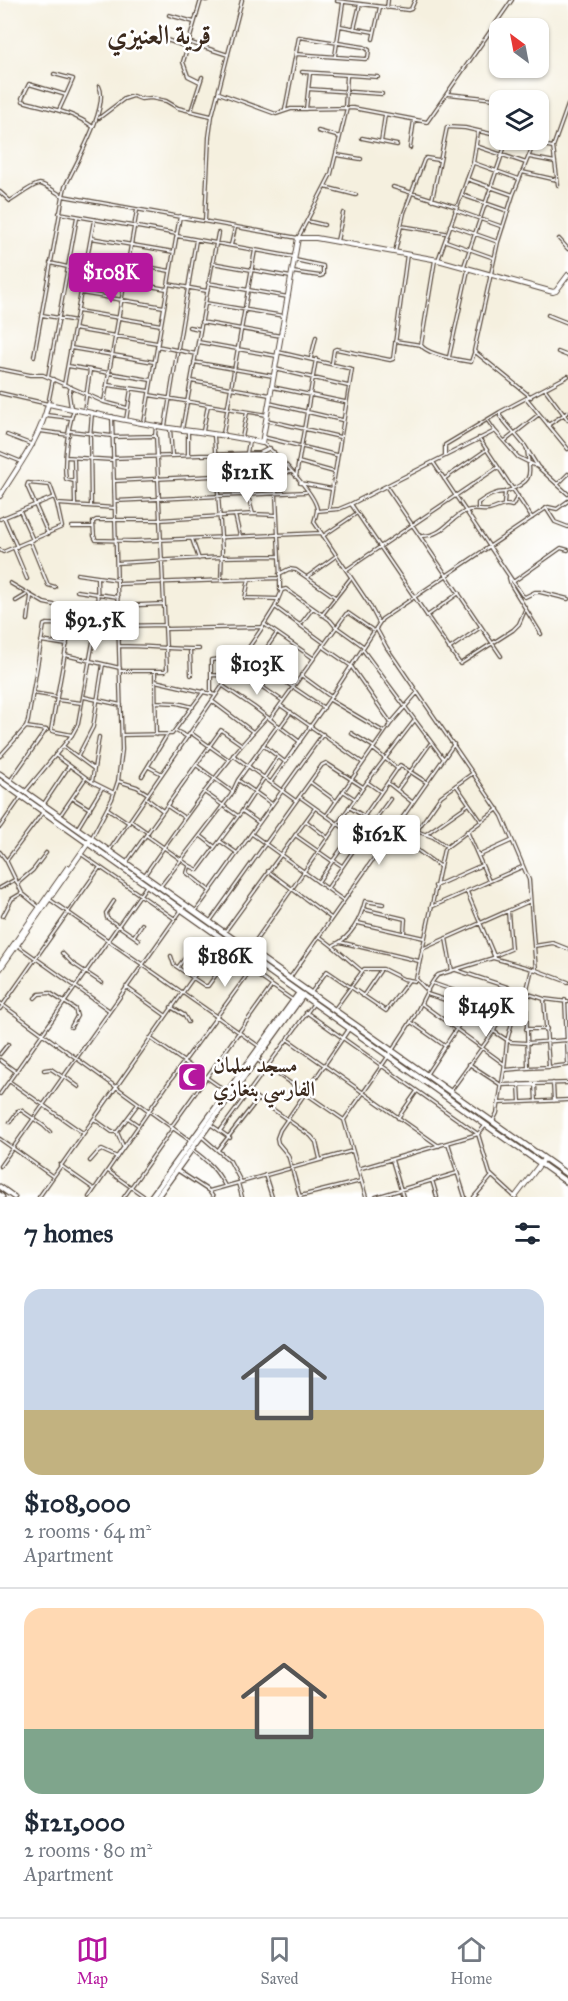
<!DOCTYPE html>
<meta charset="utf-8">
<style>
:root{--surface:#fff;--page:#f2f2f3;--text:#1f2937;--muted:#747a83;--line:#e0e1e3;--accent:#b5179e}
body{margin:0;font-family:"IM FELL Great Primer",Amiri,serif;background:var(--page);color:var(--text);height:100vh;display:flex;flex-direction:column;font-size:22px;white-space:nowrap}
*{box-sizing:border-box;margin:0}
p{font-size:20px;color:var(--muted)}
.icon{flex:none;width:33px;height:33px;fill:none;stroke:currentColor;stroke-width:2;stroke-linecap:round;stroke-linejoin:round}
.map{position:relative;height:1197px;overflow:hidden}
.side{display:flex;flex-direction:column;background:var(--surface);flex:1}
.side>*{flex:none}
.needle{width:39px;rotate:328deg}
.fabs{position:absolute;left:489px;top:18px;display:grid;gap:12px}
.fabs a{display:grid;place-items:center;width:60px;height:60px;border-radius:12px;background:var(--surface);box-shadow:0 2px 4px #0004;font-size:30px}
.price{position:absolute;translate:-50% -51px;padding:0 14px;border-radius:6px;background:#fff;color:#222;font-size:20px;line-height:39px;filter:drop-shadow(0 2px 3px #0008)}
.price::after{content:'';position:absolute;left:50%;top:36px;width:18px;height:14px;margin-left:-9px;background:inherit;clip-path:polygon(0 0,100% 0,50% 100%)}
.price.on{background:var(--accent);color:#fff}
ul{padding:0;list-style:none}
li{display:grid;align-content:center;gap:12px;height:318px;padding:0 24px}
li+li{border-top:2px solid var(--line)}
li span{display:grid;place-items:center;height:186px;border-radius:18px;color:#555}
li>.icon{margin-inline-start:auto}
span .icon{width:108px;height:108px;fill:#fffc;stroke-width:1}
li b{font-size:26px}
h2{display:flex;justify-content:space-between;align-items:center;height:72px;padding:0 24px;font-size:26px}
.tab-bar{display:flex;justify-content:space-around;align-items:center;height:84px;border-top:2px solid var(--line);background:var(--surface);font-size:16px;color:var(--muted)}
.tab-bar a{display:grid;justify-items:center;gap:3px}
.tab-bar .on{color:var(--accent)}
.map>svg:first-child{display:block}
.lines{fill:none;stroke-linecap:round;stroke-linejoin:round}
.street-casing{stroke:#57483b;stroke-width:4.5}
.secondary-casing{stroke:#57483b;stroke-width:6}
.primary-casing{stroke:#57483b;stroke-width:7}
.street{stroke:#fff;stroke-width:2}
.secondary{stroke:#fff;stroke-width:4}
.primary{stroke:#fff;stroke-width:4.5}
.labels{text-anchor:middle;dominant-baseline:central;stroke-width:5;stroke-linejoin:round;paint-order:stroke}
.poi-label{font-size:21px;font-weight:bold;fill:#3b2a1e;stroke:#fff;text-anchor:start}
.district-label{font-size:27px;font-weight:bold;fill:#3b2a1e;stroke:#fff}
</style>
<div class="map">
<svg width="568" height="1197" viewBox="0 0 568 1197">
<rect width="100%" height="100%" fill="#fff"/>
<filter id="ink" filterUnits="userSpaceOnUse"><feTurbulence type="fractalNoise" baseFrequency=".0167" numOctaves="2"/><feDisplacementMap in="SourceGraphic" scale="12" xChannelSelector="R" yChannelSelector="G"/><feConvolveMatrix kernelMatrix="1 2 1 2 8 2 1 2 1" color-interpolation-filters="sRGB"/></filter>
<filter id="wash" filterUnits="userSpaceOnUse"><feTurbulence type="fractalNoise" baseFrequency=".008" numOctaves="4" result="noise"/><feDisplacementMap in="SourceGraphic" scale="24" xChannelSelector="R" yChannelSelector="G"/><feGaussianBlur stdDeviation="1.35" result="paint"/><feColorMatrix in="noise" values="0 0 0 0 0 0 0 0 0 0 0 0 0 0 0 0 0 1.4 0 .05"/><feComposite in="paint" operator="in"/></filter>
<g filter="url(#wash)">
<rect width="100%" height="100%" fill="#f5f0df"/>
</g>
<g filter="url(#ink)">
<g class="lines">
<g class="street-casing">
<path id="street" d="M205 0H207
M337 1 408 10 411 9 415 0
M387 8 388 0
M169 15 194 22
M340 26 374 32
M354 29 360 4
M161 38 187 47
M373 39 380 7
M188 42 228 55
M335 56 343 3
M302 72 378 77
M54 74 73 79 66 95 29 84 22 98 23 101C47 108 72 111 93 127
M200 82 188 76 183 62 201 0
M308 89 382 94
M219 93 276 114 291 109 353 108 427 122 512 0
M448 94 495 99
M345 107 347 76
M306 109 310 73
M59 110 66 95
M285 110 299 37 364 47 369 50 368 58 365 59 296 54
M191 111 202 77
M99 118 124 99 133 96 141 99 151 98 166 101 178 108 211 116
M318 131 340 137
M362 138 397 145
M515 140 553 147
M381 142 385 115
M476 146 526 163
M410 148 414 120
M337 155 361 159
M529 157 555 162
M474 163 519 179
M522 172 557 180
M467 179 513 195
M558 185 553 147 568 105
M325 187 356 195
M393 187 457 207
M0 192 10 201C17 197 35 183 40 184 46 185 57 193 63 196L65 187C74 166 110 106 99 86
M462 195 508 211
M432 200 447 127 465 128 500 136
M455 210 503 227
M59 213 177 234
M205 221 209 137 212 116 242 0
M307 221 324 225
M450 225 498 242
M401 226 445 233
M177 236 294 257
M91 238 174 252
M559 239 568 249
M337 241 343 213
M446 241 494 258
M231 245 235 228
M395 252 404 213 424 160 426 158 439 160
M87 256 170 271
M438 260 473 163 478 132
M50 263 85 271
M212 263 291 277
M464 266 507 140
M292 272 320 276 323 275V266L295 260
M84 275 167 289
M208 283 288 297
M168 284 207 291
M81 293 164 307
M205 303 284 316
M78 311 161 325
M42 315 76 321
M548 315 568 323
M201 322 281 336
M189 327 200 329
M74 329 157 343
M395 341 421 345C427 355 459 360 471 362L474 353
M198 342 277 356
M421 345 435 260
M157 346 196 354
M71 348 154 362
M278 352 352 369 329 509
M558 352 568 356
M34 356 63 196 298 238 331 174 347 108
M449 357 468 270
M311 358 316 337
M194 362 273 376
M332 363 334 350 336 349 390 360 393 359 407 254
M68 366 151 380
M0 369 30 375H43L104 402 127 408
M275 369 348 386
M568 376 500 412V416L525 446 538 467 568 494
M48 377 77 217
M191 381 270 395
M64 385 94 220
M108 385 149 391
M272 387 345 402
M545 389 568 420
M0 393 48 404 53 379
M149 395 267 415
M531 397 474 351 498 242 513 195 534 143
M527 399 568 449
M104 402 137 210
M269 403 342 420
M71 408 69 394 71 387
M74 409C68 428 63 459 66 479L74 481
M84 411 90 370
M46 415 71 418
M126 420 131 389
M266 420 340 437
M488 421 495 431
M144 423 180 216
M548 425 568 412
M165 426 196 240
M170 428 172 455
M182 430 218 233
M40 431 69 435
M70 431 112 436
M188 431V455
M203 431 208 405
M223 434 255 250
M7 435 33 445
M214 436 222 550 221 579
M112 437 155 436 156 426
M263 437 336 455
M242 438 247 412
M479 438 532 518
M505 441 538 415
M262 443C275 452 315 493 317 509 317 513 315 518 314 522L369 604 379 623
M274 452 280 578
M0 453 22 462
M247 453 249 441
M445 455V445L500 412
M66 457 113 460
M74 458 75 505
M113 458 260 453 270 448
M298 462 334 472
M433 462 495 431 518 457 538 467
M296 477 316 359
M444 479 486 450
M114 481 291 472
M300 483 332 489
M558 484 568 474
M386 486 501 656
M248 496 253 514
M115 501 306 492
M58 504 115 508
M351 504 433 462 522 595 525 597 535 592H540L568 599
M504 504 505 492C535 481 530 476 527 449
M91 506 90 437 92 413
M546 508 555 522 568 527
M478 509V503C487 497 494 492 505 492
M20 511 33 540
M317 511 339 509 351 504 460 664 513 630 519 624 525 610
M235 515 240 536
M276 515 253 514 160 520H96L93 522 94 536 96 540 134 541 321 533
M4 517 17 547
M0 519 54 497
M72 527H93
M323 536 357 513
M422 536C443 536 449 519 466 511 474 508 482 511 489 510 499 508 502 503 512 506L518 496
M192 539 199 559
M30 541 48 585 55 587
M14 548 27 579
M0 550 3 552 62 527 57 504 50 485 28 483 27 486 48 534
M117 563 222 557 278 556
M346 570 498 467
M77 574 118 580
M279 574 289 569 296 570 335 597
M307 577 336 556
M509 578 511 585 541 634
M249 579 245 598 278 599
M513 582 561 548 568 550
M10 583 44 603 118 618
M118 584 280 578V590
M77 591 118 597
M16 601 26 595
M118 606 163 604
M275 607 323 642
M322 615 350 579
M427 616 459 593
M28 620 31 596
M264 624 313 658
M300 625 313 608
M119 626 164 625
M376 628 387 648 502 816 529 880 534 946
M165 629 263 627
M41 641 67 645
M119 646C146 646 172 649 199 649
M322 646 351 666 391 723
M190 649 191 675
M449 649 481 627
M363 650 443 758
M244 654 324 708
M65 655 120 668
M256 663 277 633
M234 668 283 701
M120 671H165L167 669 156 436
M155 671 156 735
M211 675 229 676
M301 675 331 697
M277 676 297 647
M155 681 216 695
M223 686 254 707 300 742
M262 687 272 673
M33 693 57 697
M211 693V660L240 657
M84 697 121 705
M57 700 82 703
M330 700 384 732
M212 701 253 732
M155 702 177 703 193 707
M280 705 363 763
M270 719 346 614 348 613 374 631
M26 727 47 730
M280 727 291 712
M51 730 73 609
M52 731 72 735
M176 731 188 737
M191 733 229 760
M351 733 374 747
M122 735 172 734 204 691
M263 745 285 762
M63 746 94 769
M373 749 398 769
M55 755 92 782 114 793
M233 755 296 801
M0 756 26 727 28 721 44 625 47 624 70 625
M78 756 93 727 103 664
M196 765 233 792
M149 767 162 774
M142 776 167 735
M238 780 272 804
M10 781 46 730
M118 781 137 787 148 794
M92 782 99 737
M271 782 331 697 382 619 548 507 557 509 568 501
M310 782 336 801
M367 782 414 721
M388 783 412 802
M456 785 481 821
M397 790 430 744
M343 791 355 799
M25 792 72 735 78 724 98 614 97 577
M204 792 238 816
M300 797 359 839 357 845 327 889
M72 798 90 809
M146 798 163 811
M43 805 69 766
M167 806 185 818
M349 807 373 822 390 799
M108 809 129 823
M242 811 259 823
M326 816 391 723 417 693
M59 817 85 779
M131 821 148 833
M306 821 328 838
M0 827 21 797
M77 829 102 788
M391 831 439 866
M467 831 489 881
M252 834 343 900
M426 834 469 804
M146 835 190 866 198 870 242 811 278 757
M295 835 332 861
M201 836 215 847
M91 839 112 799 118 781 122 750 112 416
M220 841 237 853
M446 846 433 837 419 832 418 829 441 796 473 773
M109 851 260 631 275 607 282 590 286 589 330 620 335 626 363 646
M0 852 6 860 22 893 39 907
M81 854 175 919
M478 856 511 841
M7 860 43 812
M333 860 342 866
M126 863 221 730 241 744
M189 867 187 873 210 891
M268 871 331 918
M144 876C182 821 221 766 267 717
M318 882 400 765 426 782
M18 883 33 870 46 853
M435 886 482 865
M160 887 231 795 238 780 278 725
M0 888 16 879
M467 892 495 958
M49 899 260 1047
M114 901 106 913 107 918 139 940
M431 907 522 867
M363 909 405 919 404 933
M195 912 323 734
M3 916 12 899 22 893
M211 920 322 765 326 763 363 787
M358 923 424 938
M224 933 315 808
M134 936 142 924
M319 936C334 946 347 959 362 971
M446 938 452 971
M340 942 419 961
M17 945 110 1011
M334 945C351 938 361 918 365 901L383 904
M215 946 294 1001
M422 949 530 901
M249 950 367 782 381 792
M62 953 72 963 102 983
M171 956 174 965 205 986H208L218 972
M494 956 511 949 508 911
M178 967 188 954
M456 970 544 999 568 1002
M536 970 534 946 553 943 568 949
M289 979 454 744
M432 983 475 998 470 1008
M126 987 165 1015
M428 991 416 979 444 849 498 809
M310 994 327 971 386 1011 409 980
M363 996 380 971
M35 998 39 994 50 993 75 1009 77 1016 71 1027
M565 1000 568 1063
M0 1003 192 1142
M422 1004 504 1064
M171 1007 184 1015 188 1022
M0 1009 100 867
M334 1010 364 969H383L403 979 415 981
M515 1011 525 1013
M306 1012 478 1134 490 1174 515 1197
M467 1016 481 1023 510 1042 527 1043 568 1040
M411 1022 445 1046
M526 1029H547
M150 1038 226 1091
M287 1039 439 1146
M0 1054 8 1044
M0 1060 15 1071
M257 1060 344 1120 366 1197
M469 1064 501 1085 568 1083
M549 1067 568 1065
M528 1068 549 1067 544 999
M44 1070 51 1069 63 1077
M504 1070 507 1041 515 1011 504 1008
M426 1075 470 1008 427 994
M64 1076 79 1087
M9 1081 83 1133
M553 1083 554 1101
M519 1084 520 1102
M535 1084 536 1102
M238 1085 311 1136 316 1142 320 1159
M450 1092 494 1031 504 1008 475 998
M0 1094 147 885
M499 1103 568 1100
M128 1118 138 1125
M398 1118 417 1091
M94 1119 112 1132H117
M344 1120C368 1086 393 1051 415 1015 421 1005 430 981 438 975L493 958 536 970 568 982
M493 1121 497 1113 504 1070 528 1068 526 993 532 969
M10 1122 18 1111 21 1110 44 1126 50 1132
M210 1124 230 1138
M171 1127 272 986
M220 1131 314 1003
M117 1132 138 1104
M117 1132 123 1146
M201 1136 230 1161 241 1182
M0 1139 52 1176
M448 1143 465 1197
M191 1149C207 1160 217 1170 225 1186
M218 1150 258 1099
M392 1160 403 1197
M90 1161 98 1152 102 1150 117 1157
M60 1165 94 1189
M0 1166 185 905
M358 1169 478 1134 485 1126
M177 1170 209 1191 213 1197
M108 1171 145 1197
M265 1175 272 1197
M432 1180 437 1197
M209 1191 238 1183
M300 1196 361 1181
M39 1197 221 938
M89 1197 167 1085 250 971
M124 1197 173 1128
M242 1197 238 1183 352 1151
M300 1197 288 1155 278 1143 277 1138 280 1130 349 1029
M376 1197 457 1173
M474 1197 492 1176"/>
</g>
<g class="secondary-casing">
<path id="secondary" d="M0 496C18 466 40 439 48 404 85 411 121 420 157 426 192 432 227 434 262 443L298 238H316L438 260 553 292 556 291 568 275
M0 964 68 867
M0 969 91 839
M515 1197 544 1159"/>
</g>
<g class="primary-casing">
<path id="primary" d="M0 774 568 1175
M0 781 568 1183
M0 1187 14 1197
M0 1195 2 1197
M151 1197 299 993
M157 1197 303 995"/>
</g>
<use href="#street" class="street"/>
<use href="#secondary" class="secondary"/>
<use href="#primary" class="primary"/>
</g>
</g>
<defs>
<g id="mosque-square" transform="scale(1.5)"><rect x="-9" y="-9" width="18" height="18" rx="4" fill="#b5179e" stroke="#fff"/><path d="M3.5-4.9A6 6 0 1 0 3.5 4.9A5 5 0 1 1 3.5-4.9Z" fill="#fff"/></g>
</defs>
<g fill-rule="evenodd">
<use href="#mosque-square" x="192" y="1077"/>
</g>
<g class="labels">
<g class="poi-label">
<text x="213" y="1065">مسجد سلمان<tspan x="213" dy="24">الفارسي بنغازي</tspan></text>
</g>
<g class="district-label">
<text x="159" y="34">قرية العنيزي</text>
</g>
</g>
</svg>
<div class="fabs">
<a><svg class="needle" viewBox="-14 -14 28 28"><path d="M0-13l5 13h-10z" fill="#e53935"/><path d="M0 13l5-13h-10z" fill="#747a83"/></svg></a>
<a><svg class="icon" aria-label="layers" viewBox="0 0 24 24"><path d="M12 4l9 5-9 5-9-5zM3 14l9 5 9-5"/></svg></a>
</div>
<b class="price on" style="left:111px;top:304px">$108K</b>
<b class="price" style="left:247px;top:504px">$121K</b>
<b class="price" style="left:95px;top:652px">$92.5K</b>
<b class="price" style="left:257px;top:696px">$103K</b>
<b class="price" style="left:379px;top:866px">$162K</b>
<b class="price" style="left:225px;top:988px">$186K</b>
<b class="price" style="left:486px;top:1038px">$149K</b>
</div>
<section class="side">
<h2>7 homes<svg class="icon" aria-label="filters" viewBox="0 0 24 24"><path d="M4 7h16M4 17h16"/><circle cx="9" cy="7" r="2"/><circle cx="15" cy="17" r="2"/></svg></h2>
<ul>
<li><span style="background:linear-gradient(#c9d6e8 65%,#c2b280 0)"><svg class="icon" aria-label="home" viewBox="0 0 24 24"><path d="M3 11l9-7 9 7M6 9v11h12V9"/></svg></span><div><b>$108,000</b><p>2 rooms · 64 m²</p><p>Apartment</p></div></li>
<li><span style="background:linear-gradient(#ffd9b3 65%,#7fa58c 0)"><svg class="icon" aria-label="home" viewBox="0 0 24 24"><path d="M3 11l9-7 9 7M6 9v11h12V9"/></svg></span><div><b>$121,000</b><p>2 rooms · 80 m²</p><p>Apartment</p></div></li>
</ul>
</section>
<nav class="tab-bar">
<a class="on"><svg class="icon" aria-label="map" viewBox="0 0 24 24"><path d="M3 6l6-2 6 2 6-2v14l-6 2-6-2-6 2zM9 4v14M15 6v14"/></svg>Map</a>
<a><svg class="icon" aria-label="saved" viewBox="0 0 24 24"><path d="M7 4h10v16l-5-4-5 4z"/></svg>Saved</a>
<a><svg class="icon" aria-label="home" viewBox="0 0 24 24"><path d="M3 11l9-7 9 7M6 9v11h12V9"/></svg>Home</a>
</nav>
